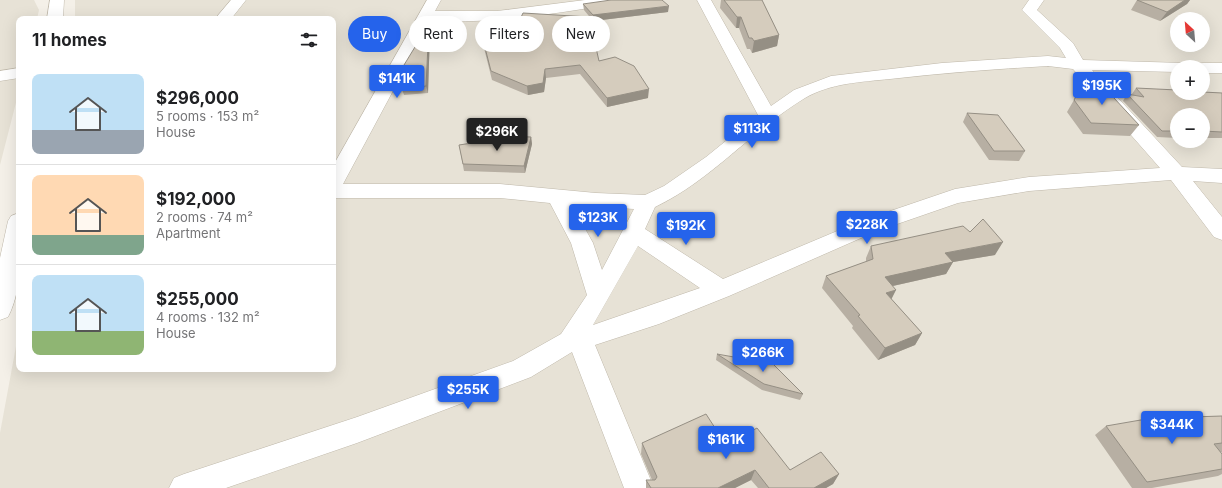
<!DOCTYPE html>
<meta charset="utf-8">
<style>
:root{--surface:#fff;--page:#f6f6f6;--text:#202124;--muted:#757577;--line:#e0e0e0;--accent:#2563eb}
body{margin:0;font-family:Inter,sans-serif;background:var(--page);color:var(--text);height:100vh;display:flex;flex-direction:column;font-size:15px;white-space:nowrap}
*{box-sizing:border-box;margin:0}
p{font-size:13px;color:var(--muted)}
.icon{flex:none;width:22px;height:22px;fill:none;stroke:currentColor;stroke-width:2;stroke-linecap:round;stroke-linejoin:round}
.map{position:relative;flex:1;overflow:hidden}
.sheet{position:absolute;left:16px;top:16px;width:320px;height:356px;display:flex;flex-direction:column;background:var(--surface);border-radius:8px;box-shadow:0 4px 16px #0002}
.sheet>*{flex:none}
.top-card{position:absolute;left:348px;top:16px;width:380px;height:36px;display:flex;gap:8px}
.needle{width:26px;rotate:334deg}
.fabs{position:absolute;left:1170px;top:12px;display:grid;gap:8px}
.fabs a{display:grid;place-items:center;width:40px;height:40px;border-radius:50%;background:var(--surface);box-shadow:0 4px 16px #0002;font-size:20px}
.price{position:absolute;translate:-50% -34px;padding:0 9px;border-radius:4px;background:var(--accent);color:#fff;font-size:13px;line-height:26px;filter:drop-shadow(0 1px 2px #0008)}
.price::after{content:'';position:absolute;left:50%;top:24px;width:12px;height:9px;margin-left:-6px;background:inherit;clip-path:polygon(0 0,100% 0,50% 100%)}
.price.on{background:#222;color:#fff}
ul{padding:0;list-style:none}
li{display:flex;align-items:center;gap:12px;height:100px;padding:0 16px}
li+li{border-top:1px solid var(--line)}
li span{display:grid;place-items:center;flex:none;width:112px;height:80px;border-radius:8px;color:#555}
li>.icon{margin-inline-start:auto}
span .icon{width:48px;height:48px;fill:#fffc;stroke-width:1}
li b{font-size:17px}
h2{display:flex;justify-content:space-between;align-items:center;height:48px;padding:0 16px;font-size:17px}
.pill{padding:0 14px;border-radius:18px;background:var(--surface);box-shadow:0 4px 16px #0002;font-size:14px;line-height:36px}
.pill.on{background:var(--accent);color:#fff}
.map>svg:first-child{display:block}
.residential{fill:#e7e2d6;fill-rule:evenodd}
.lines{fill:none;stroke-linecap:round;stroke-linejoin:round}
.minor-casing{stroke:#bfb8aa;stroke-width:1}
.tertiary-casing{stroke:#bfb8aa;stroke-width:1}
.minor{fill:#fff;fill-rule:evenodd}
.tertiary{fill:#fff;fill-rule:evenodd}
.wall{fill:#b7afa3}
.shaded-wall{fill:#958f84}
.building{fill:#d5ccbd;stroke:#958f84}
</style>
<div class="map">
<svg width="1222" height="488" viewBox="0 0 1222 488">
<rect width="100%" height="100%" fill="#f4f0e8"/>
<path class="residential" d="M0 0H34L39 10 37 19H19V91L0 165Z
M75 0H1222V488H0V433L19 330V369H333V19H75ZM1177 19H1203V45H1177ZM1177 67H1203V93H1177ZM1177 115H1203V141H1177Z"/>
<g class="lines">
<g class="minor-casing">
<path id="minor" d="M231 0H246L231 19H215Z
M427 0H441L435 11H497L585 0H623L621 3 616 4C554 13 493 25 431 20L343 184H500L596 193 645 195 664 186 706 157 758 115 697 0H711L771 106 794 90 831 76 942 63 1048 56 1066 58 1060 48 1022 10 1029 0H1044L1037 10 1073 43 1083 60 1183 63 1185 67H1177V72L1092 70 1182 167 1222 169V183L1193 181 1222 217V240L1214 237 1171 180 1029 191 958 203 877 231 729 296 659 324 595 345 654 488H624L572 352 531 377 357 443 226 488H169L174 478 184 474 357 417 513 361 561 334 587 295 571 243 550 203 500 198H333V166ZM1048 66 1073 69 1160 168 1029 177 955 189 861 221 723 279 645 229 655 207C712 180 752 130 805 98 831 83 861 82 890 79 943 73 995 69 1048 66ZM572 205 634 209 602 270 593 243ZM638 246 700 288 593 325Z
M1203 63H1222V73H1203V67H1195L1197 64Z
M19 68V78L0 81V71Z"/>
</g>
<g class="tertiary-casing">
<path id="tertiary" d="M50 0H64L63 19H47Z
M19 213C19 246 24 287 8 317L0 320V258L8 221 11 216Z"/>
</g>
<use href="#minor" class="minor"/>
<use href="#tertiary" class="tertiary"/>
</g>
<path class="wall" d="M721 0H762L779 35 777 46 752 53 750 49H747L739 28H736L720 8Z
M1137 0H1190L1187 4 1160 21 1131 10Z
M583 4 668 12 593 21 584 10Z
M429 24 430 31 428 93 404 95 402 89Z
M483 40 599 61 648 98 607 107 580 74 546 78 544 92 528 95 492 80 484 48Z
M1085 81 1139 125 1130 136 1083 134 1067 112Z
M1136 88 1222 93V138H1203V115H1177V138L1157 137 1123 101 1127 94 1133 95 1132 94Z
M967 113 1025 151 1019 161 989 160 963 122Z
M531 137 532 144 525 173 464 171 459 145Z
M871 246 995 255 953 262 946 274 893 286 891 299 922 333 915 345 878 360 852 328 853 326 822 288 826 276 866 262V258Z
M717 354 803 394 800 400 762 390 716 360Z
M1222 416V452H1221L1222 454V474L1218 476 1152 488H1132L1095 435 1106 426 1191 417Z
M642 443 726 445 790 470 839 474 833 484 826 488H758L751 480 735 488H646V480H652L641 454Z"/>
<path class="shaded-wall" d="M1185 0H1190L1187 4 1160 21 1167 12Z
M669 6 668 12 593 21V15Z
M737 17H741L739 28H736Z
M429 24 430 31 428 93 426 86Z
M779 35 777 46 752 53 754 41Z
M545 69 546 78 544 92 528 95 527 86Z
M649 89 648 98 607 107V98Z
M531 137 532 144 525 173 524 166Z
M1003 242 995 255 953 262 946 274 879 289 885 277 945 253Z
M896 290 890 302 886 293Z
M922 333 915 345 878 360 885 348Z
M755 470 751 480 735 488H718Z
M839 474 833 484 826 488H814Z"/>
<path class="building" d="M611 0H662L669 6 593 15 583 4Z
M724 0H762L779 35 754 41 752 38H749L741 17H737Z
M1137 0H1185L1167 12Z
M523 13 589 17 599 61 615 57 634 66 649 89 607 98 580 65 545 69 543 83 527 86 491 71 483 40 510 41Z
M429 24 426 86 402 89 404 65Z
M1085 81 1101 84 1139 125 1091 123 1074 100Z
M1136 88 1177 90V93H1203V92L1222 93V132L1203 131V115H1177V131H1162L1127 94 1144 97Z
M967 113 998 115 1025 151H994Z
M499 136 531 137 524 166 463 164 459 145 498 139Z
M983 219 1003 242 945 253 953 262 885 277 896 290 886 293 922 333 885 348 858 316 860 315 826 276 873 259 871 246 963 226 970 232Z
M717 354 773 364 803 394 764 384Z
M1187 412 1191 417 1222 416V443L1214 444 1222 454V469L1147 482 1106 426Z
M706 414 726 445 757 428 790 470 821 452 839 474 814 488H769L755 470 718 488H651L646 480H655L657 477 642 443Z"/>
</svg>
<div class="fabs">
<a><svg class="needle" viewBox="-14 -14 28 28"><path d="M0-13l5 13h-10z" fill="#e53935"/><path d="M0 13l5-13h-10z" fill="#757577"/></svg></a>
<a>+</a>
<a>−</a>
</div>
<b class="price" style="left:397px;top:99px">$141K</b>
<b class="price" style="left:1102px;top:106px">$195K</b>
<b class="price" style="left:752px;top:149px">$113K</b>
<b class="price on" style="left:497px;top:152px">$296K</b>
<b class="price" style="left:598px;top:238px">$123K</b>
<b class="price" style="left:867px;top:245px">$228K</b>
<b class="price" style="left:686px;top:246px">$192K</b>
<b class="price" style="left:763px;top:373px">$266K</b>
<b class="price" style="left:468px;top:410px">$255K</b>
<b class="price" style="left:1172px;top:445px">$344K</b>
<b class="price" style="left:726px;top:460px">$161K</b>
<div class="top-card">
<a class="pill on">Buy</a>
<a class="pill">Rent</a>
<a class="pill">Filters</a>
<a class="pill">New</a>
</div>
<section class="sheet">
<h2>11 homes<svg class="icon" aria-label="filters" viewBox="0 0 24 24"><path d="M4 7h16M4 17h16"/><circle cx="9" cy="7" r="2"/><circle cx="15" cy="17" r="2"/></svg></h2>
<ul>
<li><span style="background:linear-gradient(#bfe0f5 70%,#9aa5b1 0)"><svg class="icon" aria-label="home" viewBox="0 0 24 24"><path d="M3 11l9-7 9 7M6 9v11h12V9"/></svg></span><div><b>$296,000</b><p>5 rooms · 153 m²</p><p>House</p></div></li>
<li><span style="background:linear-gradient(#ffd9b3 75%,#7fa58c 0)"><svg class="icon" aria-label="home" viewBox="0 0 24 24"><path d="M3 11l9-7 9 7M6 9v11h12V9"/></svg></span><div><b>$192,000</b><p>2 rooms · 74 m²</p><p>Apartment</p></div></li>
<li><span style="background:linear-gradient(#bfe0f5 70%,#8fb573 0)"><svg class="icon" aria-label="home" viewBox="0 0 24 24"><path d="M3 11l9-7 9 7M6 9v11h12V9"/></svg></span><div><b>$255,000</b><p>4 rooms · 132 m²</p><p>House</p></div></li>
</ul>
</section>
</div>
